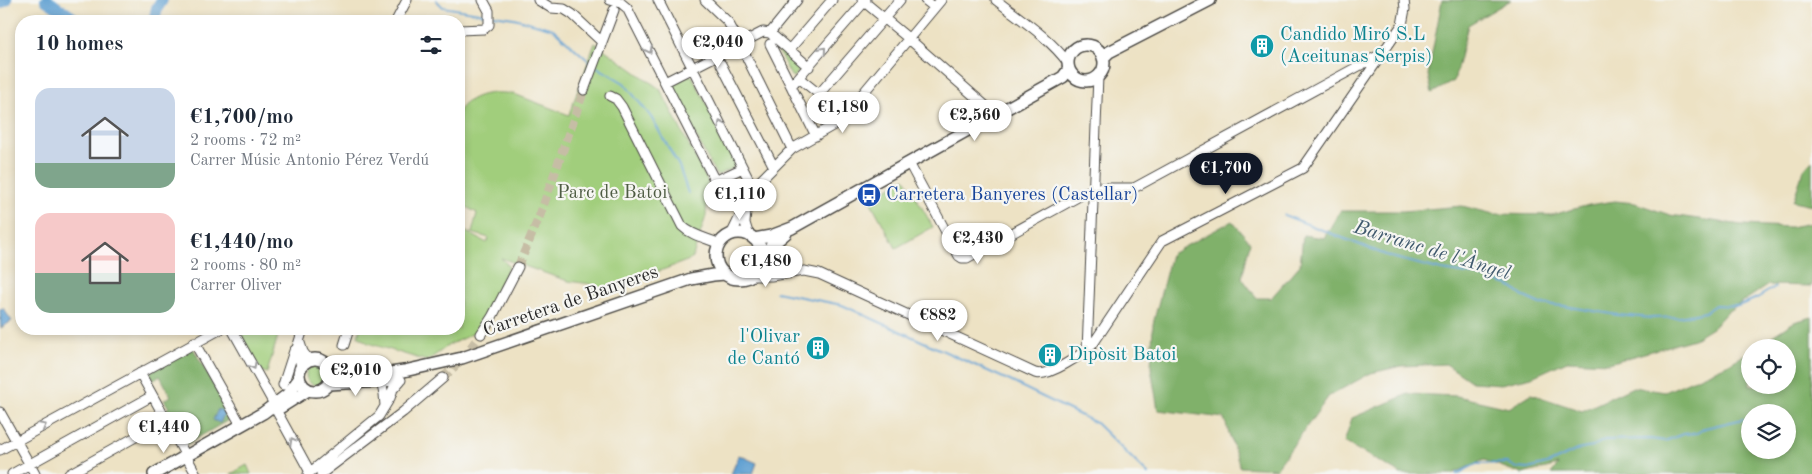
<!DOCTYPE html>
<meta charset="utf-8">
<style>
:root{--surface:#fff;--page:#f6f6f7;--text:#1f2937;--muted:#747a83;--accent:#111827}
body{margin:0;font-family:"Old Standard TT",serif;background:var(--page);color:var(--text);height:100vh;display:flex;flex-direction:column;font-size:19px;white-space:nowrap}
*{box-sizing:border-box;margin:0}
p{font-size:16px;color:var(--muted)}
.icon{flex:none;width:28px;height:28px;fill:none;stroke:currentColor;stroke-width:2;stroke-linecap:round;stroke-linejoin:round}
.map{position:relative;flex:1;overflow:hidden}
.details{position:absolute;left:15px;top:15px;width:450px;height:320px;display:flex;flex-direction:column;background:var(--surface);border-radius:20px;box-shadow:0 2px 8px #0003}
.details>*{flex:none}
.controls{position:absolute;left:1741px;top:339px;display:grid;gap:10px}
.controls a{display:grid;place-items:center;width:55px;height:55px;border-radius:50%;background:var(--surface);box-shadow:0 2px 8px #0003;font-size:25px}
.price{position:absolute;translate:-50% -42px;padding:0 11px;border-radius:18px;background:#fff;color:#222;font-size:16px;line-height:32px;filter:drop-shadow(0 1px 2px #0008)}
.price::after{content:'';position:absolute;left:50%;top:30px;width:15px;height:11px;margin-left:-8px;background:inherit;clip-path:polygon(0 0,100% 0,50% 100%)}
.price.selected{background:var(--accent);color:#fff}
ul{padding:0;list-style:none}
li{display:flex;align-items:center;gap:15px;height:125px;padding:0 20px}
li span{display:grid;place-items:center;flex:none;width:140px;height:100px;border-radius:15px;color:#555}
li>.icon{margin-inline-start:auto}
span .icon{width:60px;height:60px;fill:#fffc;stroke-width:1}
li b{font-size:21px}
h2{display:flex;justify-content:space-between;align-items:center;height:60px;padding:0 20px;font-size:21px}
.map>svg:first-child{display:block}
.green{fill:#a1ce7b;stroke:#667c53}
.forest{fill:#80b16b;stroke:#566e4b;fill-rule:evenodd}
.water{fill:#60a0d2;stroke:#46667e}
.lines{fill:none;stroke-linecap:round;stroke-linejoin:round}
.stream{stroke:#60a0d2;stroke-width:2}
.river{stroke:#60a0d2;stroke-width:12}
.minor-tunnel{stroke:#c6bda5;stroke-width:9;stroke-dasharray:9 4.5;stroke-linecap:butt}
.minor-casing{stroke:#484642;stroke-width:11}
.major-casing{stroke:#484642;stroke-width:14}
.minor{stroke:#fff;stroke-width:9}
.major{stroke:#fff;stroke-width:11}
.oneway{stroke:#a0a0a0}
.labels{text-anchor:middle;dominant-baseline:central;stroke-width:4.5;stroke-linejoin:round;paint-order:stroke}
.culture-label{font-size:19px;fill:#0d838f;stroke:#f6f6f2;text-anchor:start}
.park-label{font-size:19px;fill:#4e5c43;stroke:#f6f6f2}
.transit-label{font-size:19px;fill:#164399;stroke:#f6f6f2;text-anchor:start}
.street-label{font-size:19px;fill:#2b2b2b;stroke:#f6f6f2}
.water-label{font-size:20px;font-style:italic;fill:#405a6e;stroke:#f6f6f2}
</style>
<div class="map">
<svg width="1812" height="474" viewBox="0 0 1812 474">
<rect width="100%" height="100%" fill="#f6f6f2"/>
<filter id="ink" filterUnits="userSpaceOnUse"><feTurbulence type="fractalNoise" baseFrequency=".02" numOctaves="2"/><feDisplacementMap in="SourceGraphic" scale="10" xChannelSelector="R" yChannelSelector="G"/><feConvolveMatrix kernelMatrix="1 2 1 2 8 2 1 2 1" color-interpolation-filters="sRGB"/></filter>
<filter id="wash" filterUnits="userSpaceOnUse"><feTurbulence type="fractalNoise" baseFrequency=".0096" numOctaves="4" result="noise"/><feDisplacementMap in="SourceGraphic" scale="20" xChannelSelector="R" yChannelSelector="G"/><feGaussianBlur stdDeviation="1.12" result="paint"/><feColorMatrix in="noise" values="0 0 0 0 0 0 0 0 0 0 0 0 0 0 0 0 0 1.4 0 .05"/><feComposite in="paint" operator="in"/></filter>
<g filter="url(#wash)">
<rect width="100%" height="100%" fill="#ede2c4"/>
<path class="green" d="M595 43 660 89 708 182 706 216 692 259 595 295 591 284 568 281 501 258 509 266 476 332 449 345 427 361 368 343 358 336 360 329H459V228L487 243 489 238 472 233 477 213 459 203V110C472 93 494 91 514 94L569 115Z
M777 46 801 66V69L794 77 791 76 776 47Z
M689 75 692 76 739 165 718 175H716L669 84Z
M905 178 933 227 896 248 869 199Z
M253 329H280L267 373 261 371 241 336Z
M306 375a10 10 0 1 1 20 0a10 10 0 1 1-20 0Z
M247 465 251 474H231Z"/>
<path class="forest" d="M1442 0H1511L1468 25 1454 81 1432 93 1428 75Z
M1812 160V205L1793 201 1804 169Z
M1615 201 1635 203 1670 215 1742 225 1790 227 1812 223V286L1768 285 1727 312 1712 328 1694 339 1609 363 1567 361 1532 377 1501 384 1472 382 1446 364 1402 366 1371 373 1329 396 1276 469 1240 467 1224 418 1158 410 1151 368 1153 324 1171 254 1232 221 1250 242 1242 278 1257 298H1271L1300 265 1303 235 1324 238 1340 211H1403L1462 206 1494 214 1552 215 1589 205Z
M1812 317V474H1551L1558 465 1522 474 1484 460 1452 474H1401L1344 442 1352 418 1408 394 1457 396 1509 408 1531 394 1582 411 1633 387 1665 392 1729 364 1750 351V385H1788V348L1755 347 1794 322ZM1750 412H1788V450H1750Z
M193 348 232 418 187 444 183 442 165 410 169 408 164 400 171 396 160 376 154 380 149 372Z"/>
<path class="water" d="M3 308 12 321 1 328 0 310Z
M218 409 225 412 220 423 213 420Z
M739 455 757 463 753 474H731Z"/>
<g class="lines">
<path class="stream" d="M436 0 443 7 485 14
M493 15 514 18 553 29 591 63
M597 67 624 83 651 117 679 166 688 193
M1284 215 1391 257 1442 270 1474 275 1509 285 1522 296 1540 304 1564 306 1618 315 1652 318 1680 317 1705 312 1715 305 1738 306 1757 298 1775 287
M776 292 842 305 1010 381 1096 423 1148 474
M1457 474 1476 464 1508 463 1517 468 1528 469 1550 463 1577 450 1592 447 1604 440 1650 439 1665 441 1683 434 1697 433 1705 428 1743 419"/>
<path class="river" d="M46 0 78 21
M0 3 6 0
M154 21 157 8 162 0"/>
</g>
</g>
<g filter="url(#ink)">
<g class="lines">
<path class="minor-tunnel" d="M518 267 540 215 584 90
M443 378 463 358 481 334"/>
<g class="minor-casing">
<path id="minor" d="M538 0 551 8 564 9 572 14 602 42
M610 0 621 3 627 8 713 177 716 179H719L743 168
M658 0 754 190
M705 0 728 22 740 44
M862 0 908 38 996 115
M925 0 934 7
M996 0C1020 19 1050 38 1068 63
M396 21 407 0
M459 30 484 29 489 25V11L483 0
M770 33 809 67
M770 33 797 0
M770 44 816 136
M789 50 832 0
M745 54 792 149
M721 64 774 167
M799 78 845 115
M665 82 763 32 770 33
M791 86 866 0
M584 90 614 10
M819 94 900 0
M610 96 616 99 622 107 682 226C692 236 707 238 720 244
M909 163 959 256 962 258H967L1094 188H1134L1381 54
M746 211 745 223 749 236
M731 235 750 196 761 180 792 149 839 122 941 0
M760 265 771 272 779 274
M751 276H771L804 271 819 274 1035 373C1048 378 1083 354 1093 344L1162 241 1303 168 1402 25 1405 9 1404 0
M232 329 274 404
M481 334 492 317 518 267
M194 342 241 425
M300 343 303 352 309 360
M344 345 349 329
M1087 351 1098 76
M301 367 297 348 303 329
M140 373 196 474
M381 382 384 394 385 406
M283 385 294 351 297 348
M276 410 310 472
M0 412 35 474
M0 450 221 329
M12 474 152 396
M69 474 166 420
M308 474 379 416 390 398 393 389 401 380
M321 474 403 412 443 378"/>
</g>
<g class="major-casing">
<path id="major" d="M1068 63a18 18 0 1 1 36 0a18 18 0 1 1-36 0Z
M1103 58 1109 52 1210 0
M716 256a23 23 0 1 1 46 0a23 23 0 1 1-46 0Z
M754 239 771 236 792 228 1063 77 1069 69
M762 256 771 246 786 233
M299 375a16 16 0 1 1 32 0a16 16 0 1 1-32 0Z
M331 371 363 377 404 371 462 358 691 279 713 275 725 274
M329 384 397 380
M281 407 308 390
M154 474 263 413 287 395 299 379"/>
</g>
<use href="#minor" class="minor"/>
<use href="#major" class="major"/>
</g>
<defs><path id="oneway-chevron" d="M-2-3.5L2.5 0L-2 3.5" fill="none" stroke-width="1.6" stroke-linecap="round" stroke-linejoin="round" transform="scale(1.25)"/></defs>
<g class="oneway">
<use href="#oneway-chevron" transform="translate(649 50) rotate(63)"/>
<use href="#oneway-chevron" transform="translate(823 50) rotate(-49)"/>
<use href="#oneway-chevron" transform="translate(721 124) rotate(-117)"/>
<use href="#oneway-chevron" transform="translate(253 366) rotate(61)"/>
<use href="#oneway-chevron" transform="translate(43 426) rotate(-29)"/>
<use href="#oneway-chevron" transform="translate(293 441) rotate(-119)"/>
</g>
</g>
<defs>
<g id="building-disc" transform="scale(1.25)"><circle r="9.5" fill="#0f9aa8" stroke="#f6f6f2"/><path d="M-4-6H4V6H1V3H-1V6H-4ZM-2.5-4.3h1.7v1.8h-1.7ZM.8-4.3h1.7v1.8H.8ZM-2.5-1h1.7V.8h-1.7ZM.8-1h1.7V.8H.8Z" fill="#fff"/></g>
<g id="bus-disc" transform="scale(1.25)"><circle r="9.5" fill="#1a4fb4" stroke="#f6f6f2"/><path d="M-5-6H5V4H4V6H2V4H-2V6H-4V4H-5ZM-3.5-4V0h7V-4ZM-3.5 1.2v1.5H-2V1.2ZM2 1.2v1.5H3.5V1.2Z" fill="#fff"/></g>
</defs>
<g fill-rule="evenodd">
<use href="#building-disc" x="1262" y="46"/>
<use href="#bus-disc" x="869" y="195"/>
<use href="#building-disc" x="818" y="348"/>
<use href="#building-disc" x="1050" y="355"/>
</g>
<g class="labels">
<g class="culture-label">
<text x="1280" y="35">Candido Miró S.L<tspan x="1280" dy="22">(Aceitunas Serpis)</tspan></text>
<text x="800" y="337" text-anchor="end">l'Olivar<tspan x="800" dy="22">de Cantó</tspan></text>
<text x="1068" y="355">Dipòsit Batoi</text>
</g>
<g class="park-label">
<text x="612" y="193">Parc de Batoi</text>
</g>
<g class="transit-label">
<text x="886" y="195">Carretera Banyeres (Castellar)</text>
</g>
<g class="street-label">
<text transform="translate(571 302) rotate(-19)">Carretera de Banyeres</text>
</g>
<g class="water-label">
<text transform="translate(1432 251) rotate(17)">Barranc de l'Àngel</text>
</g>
</g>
</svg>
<div class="controls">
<a><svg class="icon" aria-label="locate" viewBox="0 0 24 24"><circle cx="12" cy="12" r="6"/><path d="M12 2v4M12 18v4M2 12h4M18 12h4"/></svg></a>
<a><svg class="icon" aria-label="layers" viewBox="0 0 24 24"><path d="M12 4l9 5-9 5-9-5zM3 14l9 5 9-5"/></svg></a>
</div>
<b class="price" style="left:718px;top:69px">€2,040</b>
<b class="price" style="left:843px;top:134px">€1,180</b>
<b class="price" style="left:975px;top:142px">€2,560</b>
<b class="price selected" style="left:1226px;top:195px">€1,700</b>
<b class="price" style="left:740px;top:221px">€1,110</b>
<b class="price" style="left:978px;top:265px">€2,430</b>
<b class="price" style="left:766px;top:288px">€1,480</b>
<b class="price" style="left:938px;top:342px">€882</b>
<b class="price" style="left:356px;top:397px">€2,010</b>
<b class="price" style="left:164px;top:454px">€1,440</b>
<section class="details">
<h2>10 homes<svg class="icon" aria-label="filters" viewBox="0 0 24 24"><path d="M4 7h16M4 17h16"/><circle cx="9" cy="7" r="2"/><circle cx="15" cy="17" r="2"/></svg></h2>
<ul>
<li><span style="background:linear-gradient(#c9d6e8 75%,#7fa58c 0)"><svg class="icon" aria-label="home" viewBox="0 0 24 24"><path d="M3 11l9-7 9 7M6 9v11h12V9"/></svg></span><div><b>€1,700/mo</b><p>2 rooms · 72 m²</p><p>Carrer Músic Antonio Pérez Verdú</p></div></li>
<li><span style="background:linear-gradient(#f6c9c9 60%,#7fa58c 0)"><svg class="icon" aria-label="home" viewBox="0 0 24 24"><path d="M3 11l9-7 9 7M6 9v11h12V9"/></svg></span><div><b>€1,440/mo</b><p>2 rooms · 80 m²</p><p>Carrer Oliver</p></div></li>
</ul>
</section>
</div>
